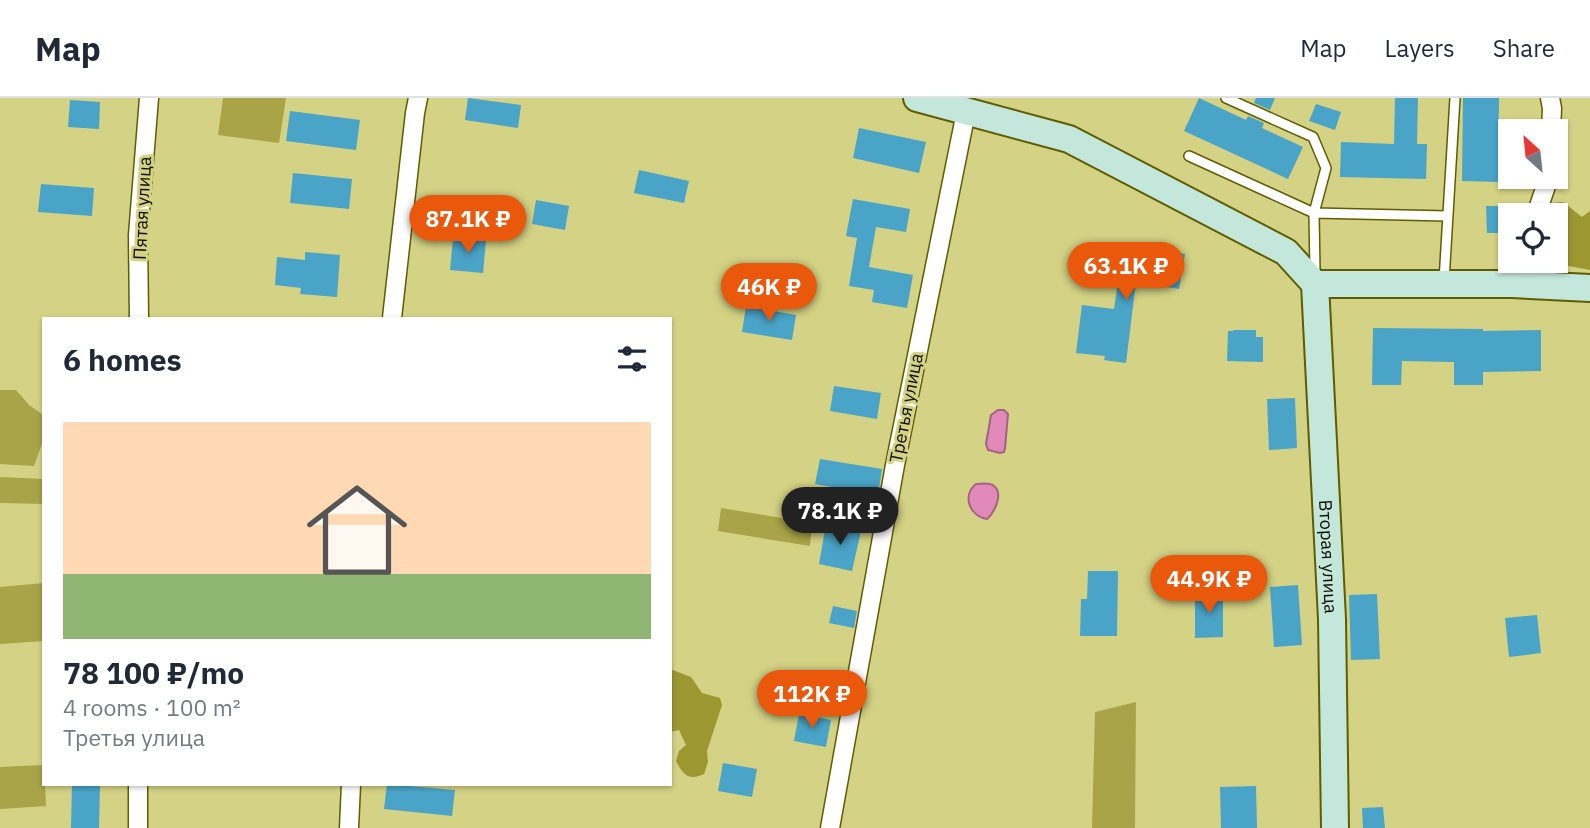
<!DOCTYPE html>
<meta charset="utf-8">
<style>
:root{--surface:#fff;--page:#f2f2f3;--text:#1f2937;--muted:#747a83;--line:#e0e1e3;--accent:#ea580c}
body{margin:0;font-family:"IBM Plex Sans",sans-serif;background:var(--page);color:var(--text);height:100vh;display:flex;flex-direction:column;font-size:26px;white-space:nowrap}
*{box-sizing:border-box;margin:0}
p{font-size:23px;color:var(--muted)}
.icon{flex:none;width:38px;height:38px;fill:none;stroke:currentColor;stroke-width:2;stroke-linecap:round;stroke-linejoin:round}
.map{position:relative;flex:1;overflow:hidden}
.sheet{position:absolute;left:42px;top:219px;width:630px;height:469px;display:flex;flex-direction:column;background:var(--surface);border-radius:0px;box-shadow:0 2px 5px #0004}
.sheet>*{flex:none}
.needle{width:46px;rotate:333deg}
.buttons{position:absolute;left:1498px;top:21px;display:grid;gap:14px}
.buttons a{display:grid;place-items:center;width:70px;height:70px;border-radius:0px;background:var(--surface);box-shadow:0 2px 5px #0004;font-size:35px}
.price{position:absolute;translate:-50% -60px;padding:0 16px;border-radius:24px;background:var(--accent);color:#fff;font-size:23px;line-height:46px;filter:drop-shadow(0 2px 4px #0008)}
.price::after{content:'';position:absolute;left:50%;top:42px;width:21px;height:16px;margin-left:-10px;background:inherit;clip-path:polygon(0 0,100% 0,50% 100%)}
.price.active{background:#222;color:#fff}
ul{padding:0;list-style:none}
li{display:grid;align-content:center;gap:14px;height:371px;padding:0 21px}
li+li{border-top:2px solid var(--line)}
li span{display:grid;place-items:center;height:217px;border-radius:0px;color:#555}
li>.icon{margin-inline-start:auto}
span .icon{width:126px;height:126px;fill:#fffc;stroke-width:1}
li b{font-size:30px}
h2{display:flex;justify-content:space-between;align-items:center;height:84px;padding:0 21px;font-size:30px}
header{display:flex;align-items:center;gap:42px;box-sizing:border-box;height:98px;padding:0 35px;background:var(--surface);border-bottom:2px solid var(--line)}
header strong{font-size:33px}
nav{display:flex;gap:38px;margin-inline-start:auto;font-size:24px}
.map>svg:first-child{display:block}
.green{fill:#a8a447}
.forest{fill:#9c9731}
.water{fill:#e189b9;stroke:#a26482;stroke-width:2}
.building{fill:#4aa4c7}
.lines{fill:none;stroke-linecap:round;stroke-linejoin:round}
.lane-casing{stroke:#605c00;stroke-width:12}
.street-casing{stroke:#605c00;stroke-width:21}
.secondary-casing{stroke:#605c00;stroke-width:30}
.lane{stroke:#fff;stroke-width:9}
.street{stroke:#fff;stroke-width:18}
.secondary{stroke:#c3e7db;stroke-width:26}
.labels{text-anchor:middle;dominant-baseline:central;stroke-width:6;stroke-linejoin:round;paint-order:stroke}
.street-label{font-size:18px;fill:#100e00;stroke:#d4d284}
</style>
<header>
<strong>Map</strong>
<nav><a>Map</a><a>Layers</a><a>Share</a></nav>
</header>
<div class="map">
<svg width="1590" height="730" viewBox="0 0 1590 730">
<rect width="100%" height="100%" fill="#d4d284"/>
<path class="green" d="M223 0H286L279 45 218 37Z
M0 292H16L29 307 42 316 44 340 34 368 0 366Z
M0 379 44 381V406L0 405Z
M721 410 812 425 810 448 718 433Z
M44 485V543L0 546V489Z
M1136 604 1135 730H1092L1095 614Z
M44 667 46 708 0 711V669Z"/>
<path class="forest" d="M1563 104 1582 119 1590 113V172L1547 164 1556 163V117H1544L1550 105Z
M670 571 691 579 702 595 720 600 722 607 707 653 708 664 704 676C689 683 683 677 676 663L679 653 686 647 679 632 670 634Z"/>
<path class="water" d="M998 312H1004L1008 316 1005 350 1004 354 1000 355 988 352 986 346 991 317Z
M976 386C981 386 990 384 994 388 1004 396 994 415 987 421 969 418 962 397 976 386Z"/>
<path class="building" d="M468 0 521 7 518 30 465 22Z
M1199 0 1246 22 1248 18 1264 25 1262 30 1303 49 1288 81 1184 33Z
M1256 0H1275L1270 12 1254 5Z
M1395 0H1418L1417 46H1427L1426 81 1340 79 1341 44 1394 46Z
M1463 0H1499L1498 84 1462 83Z
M70 2 100 4 99 31 68 29Z
M1316 6 1341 14 1335 32 1309 23Z
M290 13 360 22 356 52 286 43Z
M859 30 926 44 919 75 853 60Z
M639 72 689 83 684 105 634 95Z
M293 75 352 81 349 111 290 105Z
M41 86 94 90 92 118 38 114Z
M853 101 910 111 906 134 876 129 869 169 913 177 907 210 872 204 874 192 849 188 857 140 846 138Z
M536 102 569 108 565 132 532 126Z
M1486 108H1506V135H1487Z
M453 140 486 143 483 175 450 172Z
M1124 147 1185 156 1179 191 1136 184 1126 265 1104 262 1105 258 1076 255 1082 207 1114 211Z
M305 154 340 157 337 199 300 196 301 190 275 187 277 159 305 162Z
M746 208 796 217 792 242 742 234Z
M1373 230 1483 231V233L1541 232V273L1483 274V287H1454V264L1402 263 1401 287H1372Z
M1233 232H1256V239H1263V264L1227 263 1228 233H1233Z
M834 288 881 295 877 321 830 313Z
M1295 300 1297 350 1269 352 1267 301Z
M820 361 882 371 878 397 815 386Z
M826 426 861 433 852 473 819 466Z
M1088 473H1118L1117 538H1080L1081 501H1087Z
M1298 487 1302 547 1274 549 1270 489Z
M1195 495H1223V539L1195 540Z
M1377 496 1380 561 1351 562 1349 497Z
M833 508 857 513 854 530 829 525Z
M1537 517 1541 555 1509 559 1505 520Z
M799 616 831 622 826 649 794 643Z
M723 665 757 671 752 699 718 693Z
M72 686H100L99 730H71Z
M387 686 455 692 452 718 384 711Z
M1256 688 1257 730H1221L1220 689Z
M1383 709 1385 730H1363L1362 710Z"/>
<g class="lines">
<g class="lane-casing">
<path id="lane" d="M1226 0 1313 39 1326 70 1314 115 1315 175
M1189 58 1314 115 1447 118
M1444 183 1455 0"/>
</g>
<g class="street-casing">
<path id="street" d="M1550 0 1552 10 1551 33
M1536 117 1549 79
M1512 186 1520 163
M139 220 138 137 149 0
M392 220 415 15 418 0
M138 730V686
M349 730 351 686
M830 730 895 367 966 14"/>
</g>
<g class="secondary-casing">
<g id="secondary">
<path d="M917 0 1069 41 1286 154 1315 186H1512L1590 190"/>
<path id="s1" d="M1315 186 1332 521 1335 730"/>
</g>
</g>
<use href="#lane" class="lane"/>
<use href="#street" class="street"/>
<use href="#secondary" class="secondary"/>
</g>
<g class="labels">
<g class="street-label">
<text transform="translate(142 110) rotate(-87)">Пятая улица</text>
<text transform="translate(906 310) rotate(-79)">Третья улица</text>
<text stroke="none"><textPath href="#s1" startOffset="273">Вторая улица</textPath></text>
</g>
</g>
</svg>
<div class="buttons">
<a><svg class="needle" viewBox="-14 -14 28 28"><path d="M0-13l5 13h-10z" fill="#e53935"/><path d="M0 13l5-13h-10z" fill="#747a83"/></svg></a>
<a><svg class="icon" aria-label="locate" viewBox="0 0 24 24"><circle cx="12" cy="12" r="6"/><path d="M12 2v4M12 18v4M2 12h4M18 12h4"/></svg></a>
</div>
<b class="price" style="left:468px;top:157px">87.1K ₽</b>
<b class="price" style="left:1126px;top:204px">63.1K ₽</b>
<b class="price" style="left:769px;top:225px">46K ₽</b>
<b class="price active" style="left:840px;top:449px">78.1K ₽</b>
<b class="price" style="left:1209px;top:517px">44.9K ₽</b>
<b class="price" style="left:812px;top:632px">112K ₽</b>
<section class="sheet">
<h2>6 homes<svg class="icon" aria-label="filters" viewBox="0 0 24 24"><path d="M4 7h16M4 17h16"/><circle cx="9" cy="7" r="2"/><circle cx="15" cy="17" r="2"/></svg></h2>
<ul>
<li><span style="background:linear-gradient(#ffd9b3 70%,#8fb573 0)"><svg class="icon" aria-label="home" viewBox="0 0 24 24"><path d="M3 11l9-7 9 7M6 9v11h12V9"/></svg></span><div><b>78 100 ₽/mo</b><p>4 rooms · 100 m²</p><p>Третья улица</p></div></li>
</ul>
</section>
</div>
